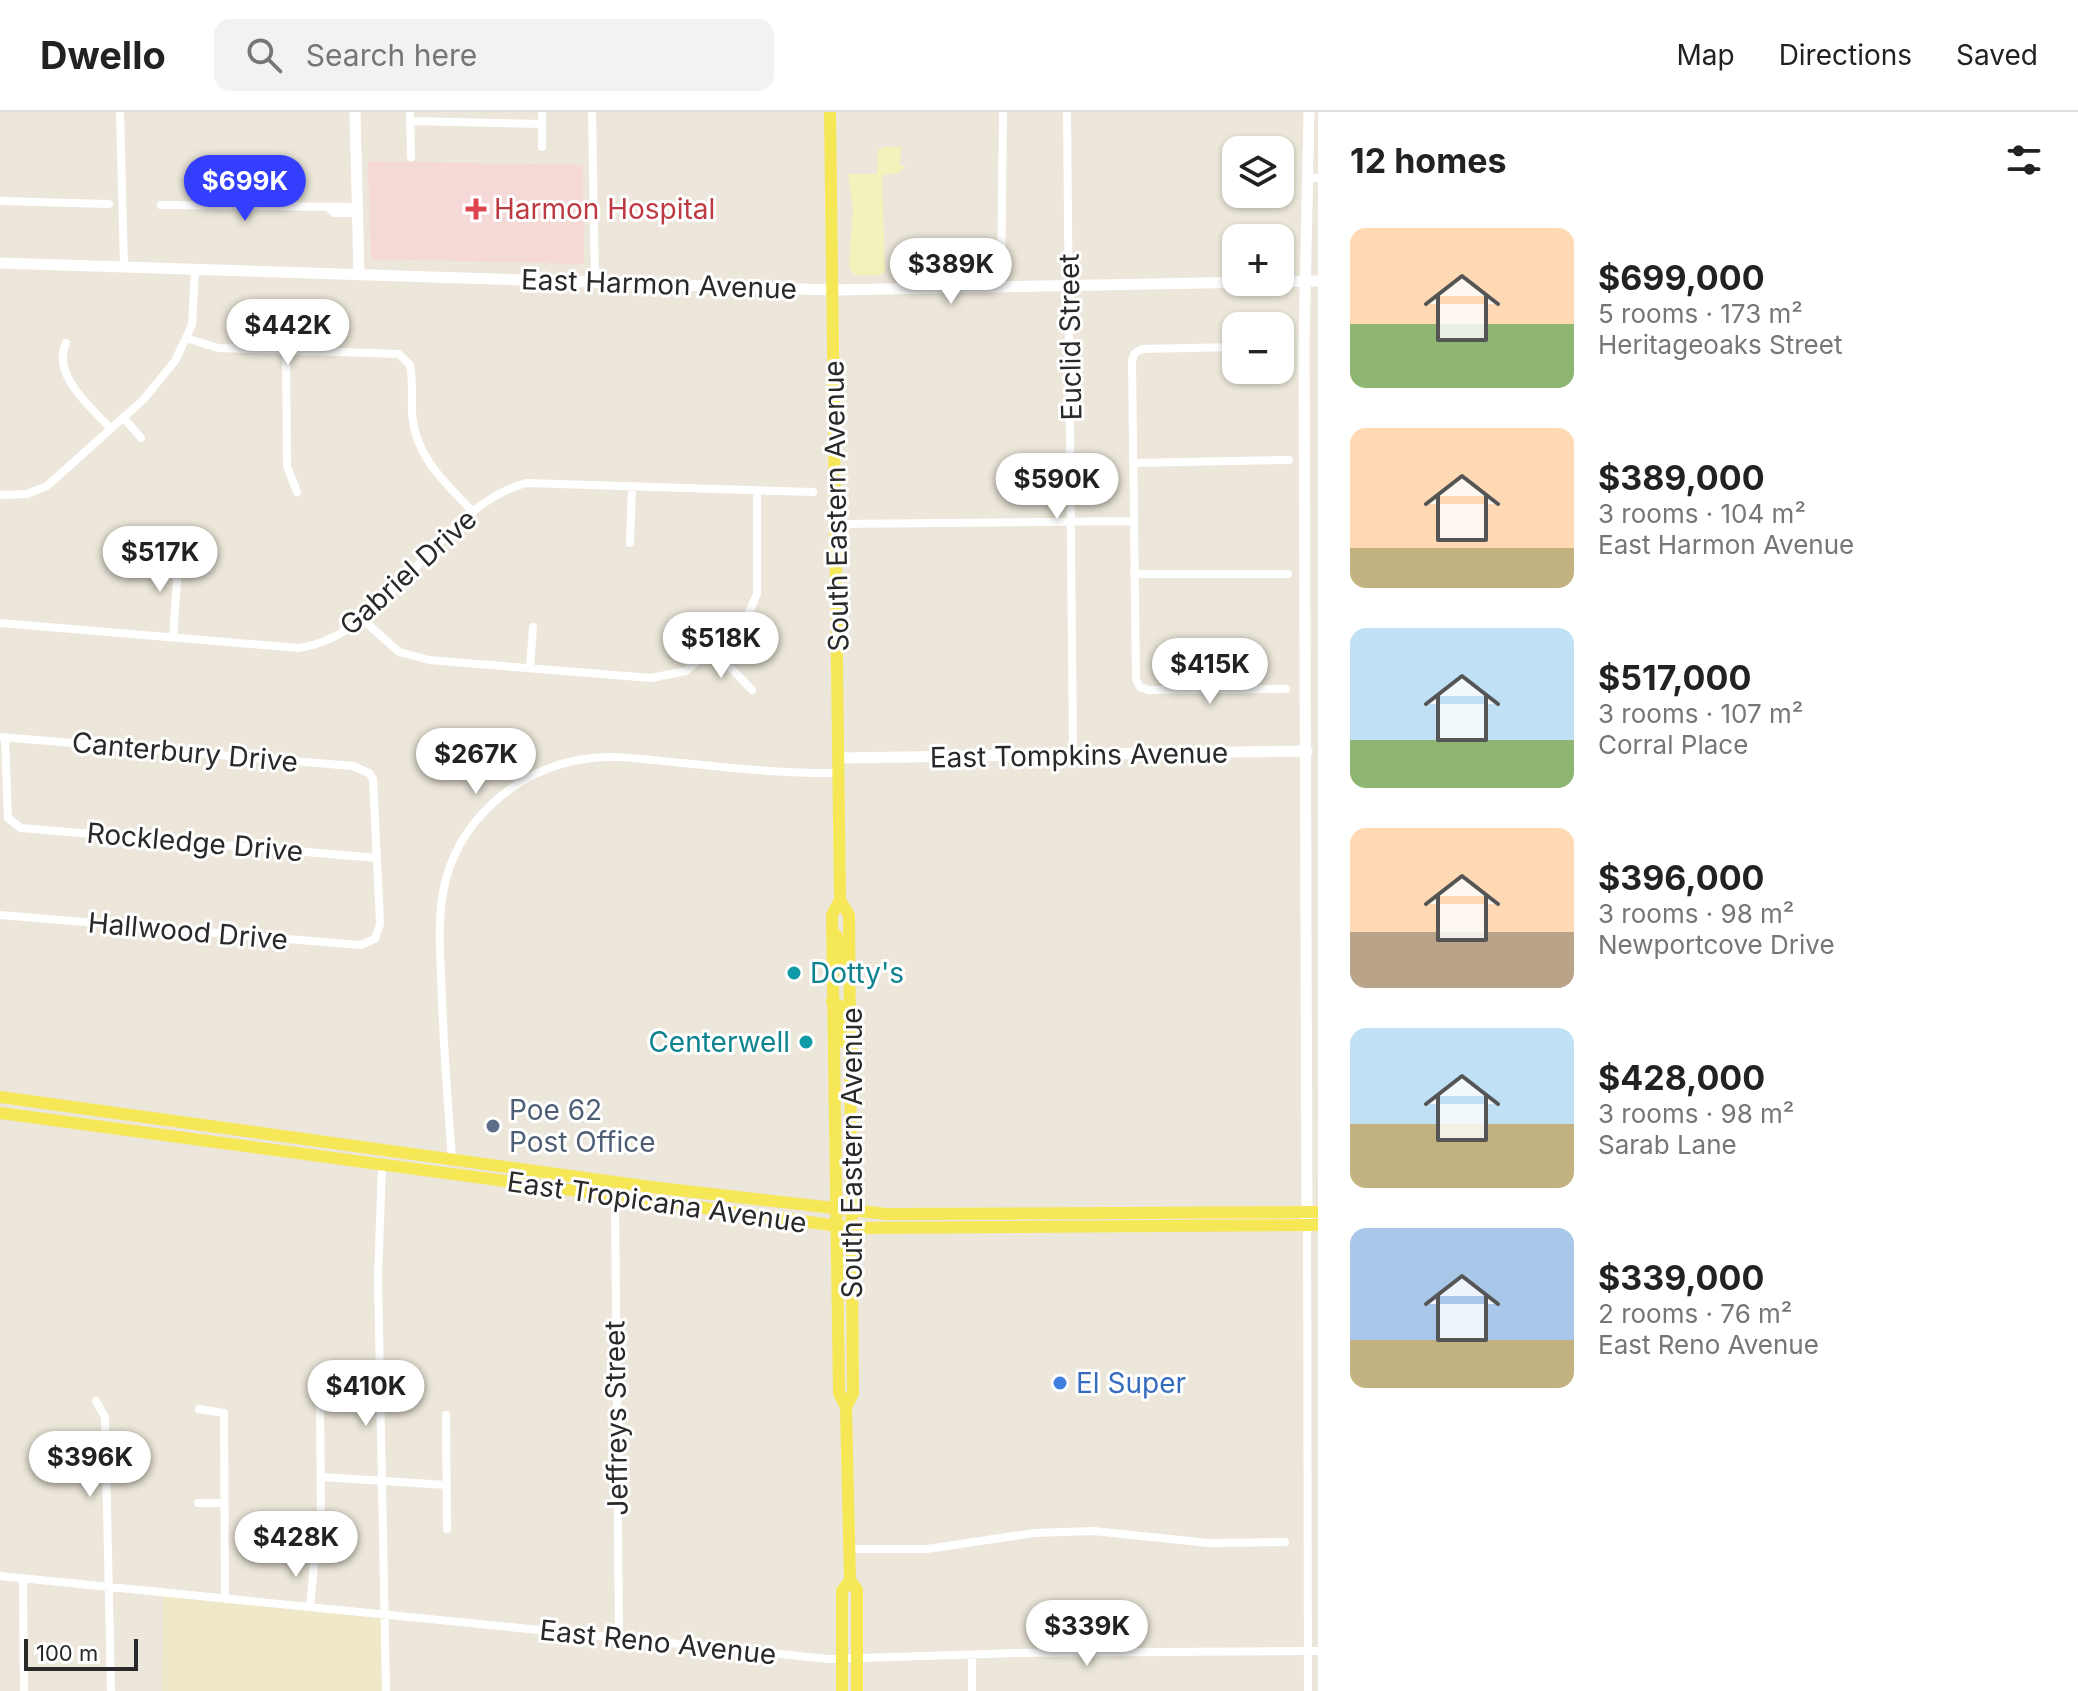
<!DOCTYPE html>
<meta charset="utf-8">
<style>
:root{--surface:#fff;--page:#f2f2f2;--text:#222;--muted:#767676;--line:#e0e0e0;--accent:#343eff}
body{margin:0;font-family:Inter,sans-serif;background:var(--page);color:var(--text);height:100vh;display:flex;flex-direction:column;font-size:30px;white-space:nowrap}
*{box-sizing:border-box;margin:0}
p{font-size:26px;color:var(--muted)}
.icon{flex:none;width:44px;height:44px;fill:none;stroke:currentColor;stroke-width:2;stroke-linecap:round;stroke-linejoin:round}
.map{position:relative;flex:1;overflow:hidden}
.sheet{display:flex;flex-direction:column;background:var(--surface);width:760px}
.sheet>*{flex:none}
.fabs{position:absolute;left:1222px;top:24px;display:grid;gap:16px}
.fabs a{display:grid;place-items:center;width:72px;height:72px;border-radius:16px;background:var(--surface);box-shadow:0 2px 6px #0004;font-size:40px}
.scale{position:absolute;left:24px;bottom:20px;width:114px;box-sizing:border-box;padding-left:8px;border:4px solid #292929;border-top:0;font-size:22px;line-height:28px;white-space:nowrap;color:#292929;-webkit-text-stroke:6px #fff;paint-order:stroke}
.price{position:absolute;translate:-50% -68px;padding:0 18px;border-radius:28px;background:#fff;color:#222;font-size:26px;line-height:52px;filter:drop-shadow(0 2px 4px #0008)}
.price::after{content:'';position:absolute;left:50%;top:48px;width:24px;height:18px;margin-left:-12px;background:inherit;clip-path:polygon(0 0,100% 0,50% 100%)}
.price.active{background:var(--accent);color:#fff}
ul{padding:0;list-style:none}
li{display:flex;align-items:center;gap:24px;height:200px;padding:0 32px}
li span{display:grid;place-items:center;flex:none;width:224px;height:160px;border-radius:16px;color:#555}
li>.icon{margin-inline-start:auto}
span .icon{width:96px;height:96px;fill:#fffc;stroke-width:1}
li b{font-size:34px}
h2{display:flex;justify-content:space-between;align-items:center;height:96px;padding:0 32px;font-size:34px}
header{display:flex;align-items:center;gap:48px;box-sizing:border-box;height:112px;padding:0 40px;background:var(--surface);border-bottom:2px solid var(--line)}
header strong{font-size:38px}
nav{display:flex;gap:44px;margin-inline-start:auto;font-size:28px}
.search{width:560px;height:72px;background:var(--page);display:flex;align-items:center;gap:20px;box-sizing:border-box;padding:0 28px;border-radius:16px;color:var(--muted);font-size:30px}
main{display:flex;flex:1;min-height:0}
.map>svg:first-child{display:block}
.education{fill:#efe8c9}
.medical{fill:#f4d9d7}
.sand{fill:#f3f2bb}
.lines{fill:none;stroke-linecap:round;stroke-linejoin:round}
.street{stroke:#fff;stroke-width:8}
.secondary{stroke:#fff;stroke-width:11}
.primary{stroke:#f6e756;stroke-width:12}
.health-dot{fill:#e0444e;stroke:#fff;stroke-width:3}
.culture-dot{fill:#0f9aa8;stroke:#fff;stroke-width:3}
.service-dot{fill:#5c6f8a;stroke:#fff;stroke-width:3}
.shop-dot{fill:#3f7fe0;stroke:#fff;stroke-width:3}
.labels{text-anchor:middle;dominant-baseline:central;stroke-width:6;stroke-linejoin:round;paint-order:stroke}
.health-label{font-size:28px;fill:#be3a42;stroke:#fff;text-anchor:start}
.street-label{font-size:28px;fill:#292929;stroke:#fff}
.culture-label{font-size:28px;fill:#0d838f;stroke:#fff;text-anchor:start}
.service-label{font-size:28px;fill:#4e5e75;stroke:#fff;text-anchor:start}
.shop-label{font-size:28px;fill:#366cbe;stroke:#fff;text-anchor:start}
</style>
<header>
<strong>Dwello</strong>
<div class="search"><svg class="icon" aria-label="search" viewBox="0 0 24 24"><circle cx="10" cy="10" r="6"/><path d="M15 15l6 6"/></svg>Search here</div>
<nav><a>Map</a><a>Directions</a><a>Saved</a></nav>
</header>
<main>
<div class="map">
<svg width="1318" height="1579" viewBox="0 0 1318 1579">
<rect width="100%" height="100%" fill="#ece7da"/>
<path class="education" d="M163 1481 385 1501 386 1579H162Z"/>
<path class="medical" d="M368 49 583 53 584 152 371 147Z"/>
<path class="sand" d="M884 35H901L900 53 906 54 899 61 882 63 885 159 882 163H854L849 154 853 97 848 62H877L878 38Z"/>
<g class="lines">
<path class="street" d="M120 0 124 155
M410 0 411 45
M592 0 595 170
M1067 0 1073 643
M410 9 542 12
M542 35V0
M1310 66H1318
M0 89 109 92
M161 93 357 95
M330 97 334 101H358
M1001 175 1003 0
M186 226 218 236 399 242 410 253C414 271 410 290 413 309 418 348 448 373 473 400
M66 231C51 263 91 295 111 317
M1280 234H1289
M1236 235 1142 237 1135 241 1132 249 1136 567 1140 575 1148 578 1286 577
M286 238 287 354 297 380
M124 306 141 326
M1133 351 1289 348
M0 383 27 382 47 374 143 288 175 249 192 213 195 158
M836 412 1133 409
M630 431 632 374
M1134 462H1288
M361 506 399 540 429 548 651 566 686 559 748 503 757 482V379
M0 511 299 536C392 522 436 396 526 371L813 380
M173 525 179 440
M713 537 752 578
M530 556 533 515
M0 625 353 654 369 661 373 667 380 812 375 827 360 833 0 803
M5 626 8 706 21 716 377 746
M452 1047C448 994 444 942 442 889 441 853 437 816 443 780 456 710 515 658 584 647 616 642 650 648 682 651 734 656 786 662 839 661
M382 1053 378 1166 386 1579
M615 1086 619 1526
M1307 1114 1308 1579
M96 1289 105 1305 111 1579
M320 1289 321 1411
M199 1297 224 1301 225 1487
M446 1303 447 1417
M321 1365 447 1373
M198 1391H224
M850 1437H927L1034 1421 1093 1419 1209 1431 1285 1430
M0 1464 829 1547 1019 1541 1318 1539
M23 1467 24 1579
M310 1495 315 1442
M972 1544V1579"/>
<path class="secondary" d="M355 0 359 162
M0 151 833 178 1318 169
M839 646 1307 639
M1307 1109 1304 233 1309 0"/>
<path class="primary" d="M830 0 840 788 832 803 839 1281 846 1295 850 1468 842 1479V1579
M840 788 849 803 853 1281 846 1295
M836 823 840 830 841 854 850 863
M832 889 840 894 842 927 852 939
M0 985 651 1075 886 1102 1318 1100
M0 1001 853 1116 1318 1113
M850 1468 857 1478V1579"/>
</g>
<path class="health-dot" d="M472 85h8v8h8v8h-8v8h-8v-8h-8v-8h8z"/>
<g class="culture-dot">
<circle cx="794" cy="861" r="8"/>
<circle cx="806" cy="930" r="8"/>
</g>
<circle class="service-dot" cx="493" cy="1014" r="8"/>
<circle class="shop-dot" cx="1060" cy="1271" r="8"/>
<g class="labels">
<g class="health-label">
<text x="494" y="97">Harmon Hospital</text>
</g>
<g class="street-label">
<text transform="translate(659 172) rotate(2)">East Harmon Avenue</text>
<text transform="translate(1070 225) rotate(-91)">Euclid Street</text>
<text transform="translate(836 394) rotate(-91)">South Eastern Avenue</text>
<text transform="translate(408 460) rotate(-42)">Gabriel Drive</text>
<text transform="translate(185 640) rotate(5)">Canterbury Drive</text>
<text transform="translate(1079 643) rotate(-1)">East Tompkins Avenue</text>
<text transform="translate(195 730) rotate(5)">Rockledge Drive</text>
<text transform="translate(188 819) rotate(5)">Hallwood Drive</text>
<text transform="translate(852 1041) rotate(-90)">South Eastern Avenue</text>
<text transform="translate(657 1090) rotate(8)">East Tropicana Avenue</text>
<text transform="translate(616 1306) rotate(-91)">Jeffreys Street</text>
<text transform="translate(658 1530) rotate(6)">East Reno Avenue</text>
</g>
<g class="culture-label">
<text x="810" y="861">Dotty's</text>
<text x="790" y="930" text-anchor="end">Centerwell</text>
</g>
<g class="service-label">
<text x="509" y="998">Poe 62<tspan x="509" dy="32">Post Office</tspan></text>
</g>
<g class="shop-label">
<text x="1076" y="1271">El Super</text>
</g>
</g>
</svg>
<div class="fabs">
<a><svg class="icon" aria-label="layers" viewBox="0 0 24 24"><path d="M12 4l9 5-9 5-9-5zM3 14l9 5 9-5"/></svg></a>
<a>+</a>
<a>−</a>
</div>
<div class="scale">100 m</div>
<b class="price active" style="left:245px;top:111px">$699K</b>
<b class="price" style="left:951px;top:194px">$389K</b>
<b class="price" style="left:288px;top:255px">$442K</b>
<b class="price" style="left:1057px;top:409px">$590K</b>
<b class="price" style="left:160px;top:482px">$517K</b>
<b class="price" style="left:721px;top:568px">$518K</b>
<b class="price" style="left:1210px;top:594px">$415K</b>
<b class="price" style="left:476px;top:684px">$267K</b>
<b class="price" style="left:366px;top:1316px">$410K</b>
<b class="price" style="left:90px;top:1387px">$396K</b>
<b class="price" style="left:296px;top:1467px">$428K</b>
<b class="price" style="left:1087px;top:1556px">$339K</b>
</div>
<section class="sheet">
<h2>12 homes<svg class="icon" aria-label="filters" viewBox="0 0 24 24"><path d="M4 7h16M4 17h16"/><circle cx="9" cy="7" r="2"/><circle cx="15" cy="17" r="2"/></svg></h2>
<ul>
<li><span style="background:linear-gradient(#ffd9b3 60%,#8fb573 0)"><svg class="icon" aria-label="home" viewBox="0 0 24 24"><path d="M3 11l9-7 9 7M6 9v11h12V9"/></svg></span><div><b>$699,000</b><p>5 rooms · 173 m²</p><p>Heritageoaks Street</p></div></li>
<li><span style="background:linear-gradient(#ffd9b3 75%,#c2b280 0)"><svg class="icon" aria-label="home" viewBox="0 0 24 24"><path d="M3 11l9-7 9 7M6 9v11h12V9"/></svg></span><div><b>$389,000</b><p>3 rooms · 104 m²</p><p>East Harmon Avenue</p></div></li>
<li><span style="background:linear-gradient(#bfe0f5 70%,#8fb573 0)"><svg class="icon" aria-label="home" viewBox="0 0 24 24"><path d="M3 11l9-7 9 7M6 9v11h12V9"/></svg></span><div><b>$517,000</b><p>3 rooms · 107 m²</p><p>Corral Place</p></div></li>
<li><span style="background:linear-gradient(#ffd9b3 65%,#b9a48a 0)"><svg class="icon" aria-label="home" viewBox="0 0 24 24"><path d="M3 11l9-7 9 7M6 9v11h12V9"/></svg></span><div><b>$396,000</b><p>3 rooms · 98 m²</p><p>Newportcove Drive</p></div></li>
<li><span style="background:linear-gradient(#bfe0f5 60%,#c2b280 0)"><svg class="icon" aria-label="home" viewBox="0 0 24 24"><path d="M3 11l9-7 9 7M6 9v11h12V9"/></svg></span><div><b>$428,000</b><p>3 rooms · 98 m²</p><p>Sarab Lane</p></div></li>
<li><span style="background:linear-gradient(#a9c7e8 70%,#c2b280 0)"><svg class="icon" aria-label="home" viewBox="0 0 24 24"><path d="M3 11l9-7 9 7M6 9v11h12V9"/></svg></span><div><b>$339,000</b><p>2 rooms · 76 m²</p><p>East Reno Avenue</p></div></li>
</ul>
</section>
</main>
